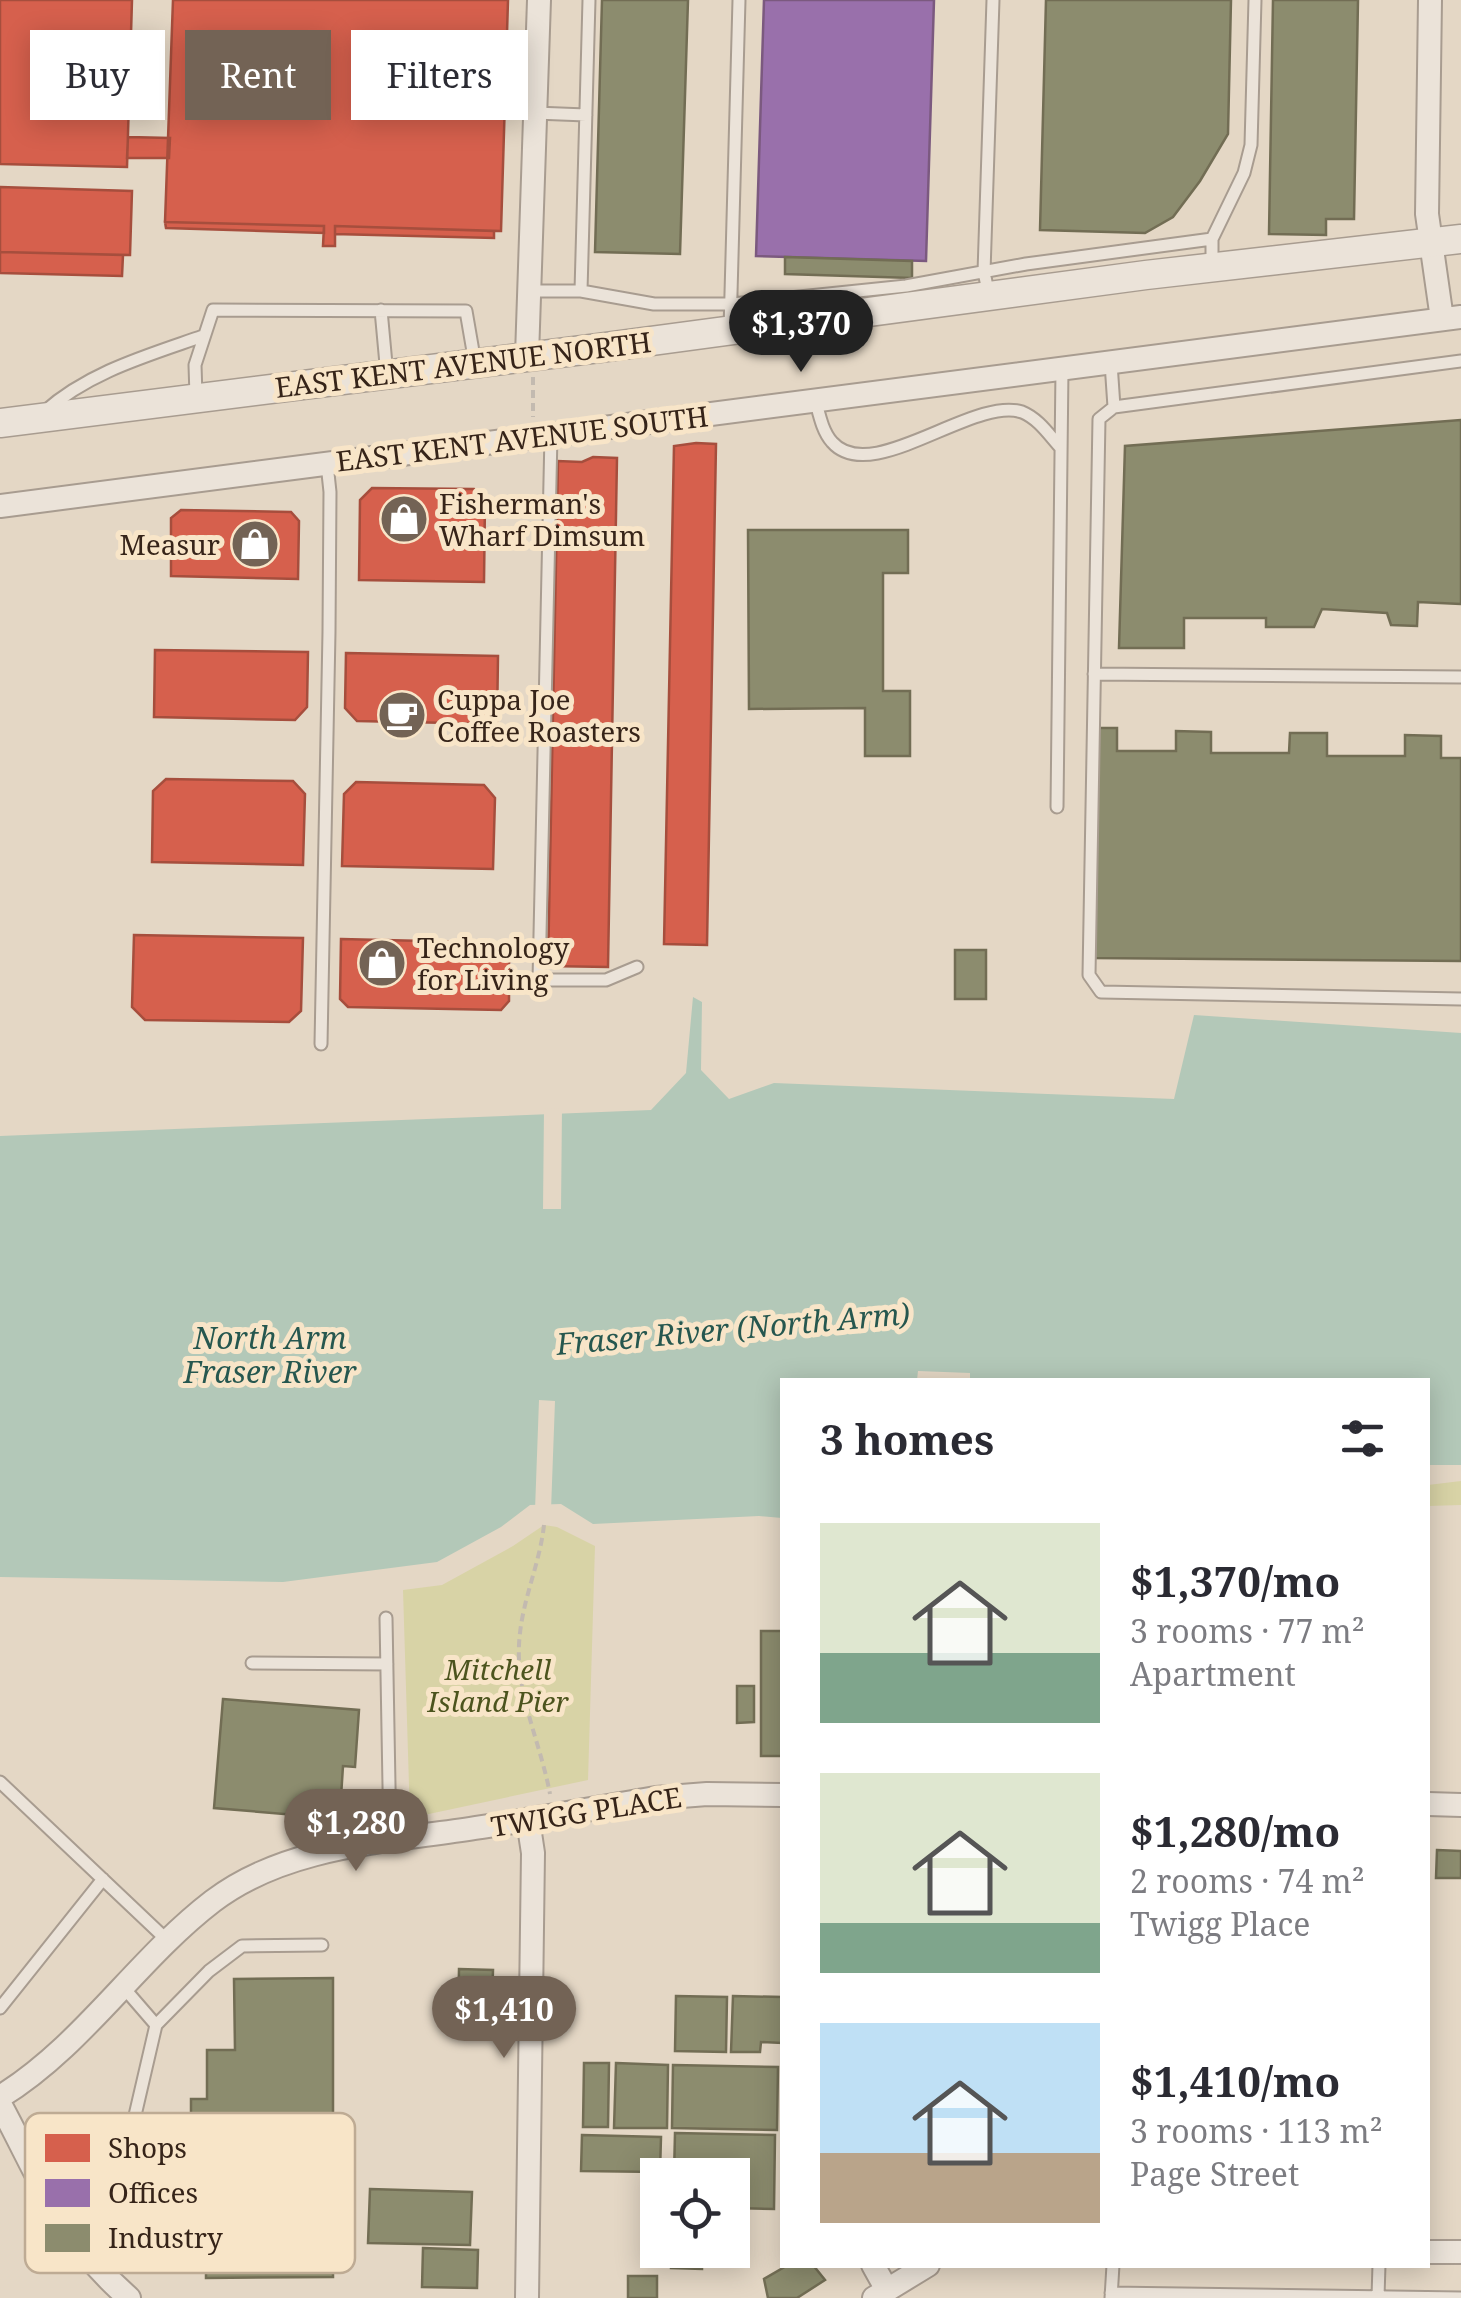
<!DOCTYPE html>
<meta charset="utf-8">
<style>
:root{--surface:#fff;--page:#f7f7f7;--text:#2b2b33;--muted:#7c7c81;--accent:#736355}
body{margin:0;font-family:"Noto Serif",serif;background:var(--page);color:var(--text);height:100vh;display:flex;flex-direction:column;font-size:38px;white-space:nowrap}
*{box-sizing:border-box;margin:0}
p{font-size:32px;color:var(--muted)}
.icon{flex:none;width:55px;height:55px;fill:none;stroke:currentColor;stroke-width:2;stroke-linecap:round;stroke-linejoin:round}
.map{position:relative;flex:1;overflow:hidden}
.details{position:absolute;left:780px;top:1378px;width:650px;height:890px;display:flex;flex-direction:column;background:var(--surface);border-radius:0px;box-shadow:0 5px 25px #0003}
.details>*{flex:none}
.top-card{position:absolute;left:30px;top:30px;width:600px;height:90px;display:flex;gap:20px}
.fabs{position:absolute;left:640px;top:2158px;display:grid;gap:20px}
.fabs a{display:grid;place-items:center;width:110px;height:110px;border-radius:0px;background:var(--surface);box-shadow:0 5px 25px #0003;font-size:50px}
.price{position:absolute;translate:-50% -85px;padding:0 22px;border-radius:35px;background:var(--accent);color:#fff;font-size:32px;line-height:65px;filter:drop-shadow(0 2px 5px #0008)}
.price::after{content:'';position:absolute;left:50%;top:60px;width:30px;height:22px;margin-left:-15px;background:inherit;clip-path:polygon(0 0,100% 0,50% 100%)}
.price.current{background:#222;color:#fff}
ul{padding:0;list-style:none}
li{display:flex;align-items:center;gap:30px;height:250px;padding:0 40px}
li span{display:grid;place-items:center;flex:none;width:280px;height:200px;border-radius:0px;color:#555}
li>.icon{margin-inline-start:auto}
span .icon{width:120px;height:120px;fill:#fffc;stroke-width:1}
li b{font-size:42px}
h2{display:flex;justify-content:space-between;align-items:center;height:120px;padding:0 40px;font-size:42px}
.tag{padding:0 35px;border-radius:0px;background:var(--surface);box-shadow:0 5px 25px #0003;font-size:35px;line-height:90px}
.tag.current{background:var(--accent);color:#fff}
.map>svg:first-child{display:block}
.green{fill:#d8d3a6}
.water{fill:#b3c8b8}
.pier{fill:#e4d7c5}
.shops{fill:#d6604d;stroke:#a64e3d;stroke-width:2.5}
.offices{fill:#9970ab;stroke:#7b597f;stroke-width:2.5}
.industry{fill:#8c8c6e;stroke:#726d54;stroke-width:2.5}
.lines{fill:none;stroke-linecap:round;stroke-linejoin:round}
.service-casing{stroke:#a89c90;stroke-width:15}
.minor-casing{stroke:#a89c90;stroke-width:26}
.tertiary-casing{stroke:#a89c90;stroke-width:31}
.path{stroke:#c3bab0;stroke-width:4;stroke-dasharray:8 5;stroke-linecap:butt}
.service{stroke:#ebe3d9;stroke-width:11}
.minor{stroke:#ebe3d9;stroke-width:22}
.tertiary{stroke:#ebe3d9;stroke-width:28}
.labels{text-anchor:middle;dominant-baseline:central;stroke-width:10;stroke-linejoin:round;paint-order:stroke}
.street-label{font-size:28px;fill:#362419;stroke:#f8e5c8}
.poi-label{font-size:28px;fill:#362419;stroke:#f8e5c8;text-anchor:start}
.park-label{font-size:28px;font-style:italic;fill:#4c541e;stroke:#f8e5c8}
.water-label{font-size:30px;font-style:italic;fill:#26574f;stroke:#f8e5c8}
.key{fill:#f8e5c8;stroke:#beab94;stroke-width:2.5}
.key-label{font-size:28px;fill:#362419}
</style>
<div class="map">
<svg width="1461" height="2298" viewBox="0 0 1461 2298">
<rect width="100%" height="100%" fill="#e4d7c5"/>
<path class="green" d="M1461 1481V1505L1428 1506V1485Z
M544 1525 557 1527 595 1546 588 1780 410 1818 403 1590 442 1585 513 1546Z"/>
<path class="water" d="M693 997 702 1002 701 1070 729 1099 774 1083 1174 1099 1194 1015 1461 1033V1465H1428V1380H782V1518L759 1516 593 1524 561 1504 530 1505 501 1527 437 1562 283 1582 0 1577V1136L651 1110 686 1073Z"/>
<path class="pier" d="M562 1108 561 1209H543L544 1109Z
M918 1371 970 1373V1380H917Z
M539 1400 555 1401 551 1510H535Z"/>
<path class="shops" d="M0 0H132L127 167 0 164Z
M173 0H508L501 231 335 226V246H323L324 226 165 222Z
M128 137 170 138 169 158H127Z
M0 187 132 191 130 255 0 252Z
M165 222 324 226V233L166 228Z
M335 226 494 231V238L335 234Z
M0 252 123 255 122 276 0 273Z
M696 443 716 444 707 945 664 944 674 446Z
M593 457 617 458 608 967 548 966 558 461 582 462Z
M372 488 474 489 485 502 484 582 359 580 360 500Z
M181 510 291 512 299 521 298 579 171 576V518Z
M155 650 308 652 307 707 295 720 154 717Z
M346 653 498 656 497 724 357 721 345 708Z
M166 779 293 781 305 794 303 865 152 862 153 791Z
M356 782 484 785 495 798 493 869 342 866 344 794Z
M134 935 303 938 301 1011 289 1022 145 1020 132 1007Z
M341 939 509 943V1001L501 1010 348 1007 340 999Z"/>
<path class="offices" d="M764 0H934L926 261 756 256Z"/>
<path class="industry" d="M602 0H688L680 254 595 252Z
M1231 0 1228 134 1200 181 1173 217 1145 233 1040 230 1046 0Z
M1273 0H1358L1354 219H1326V235L1269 234Z
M785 257 912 261V278L785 274Z
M1461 420V604L1418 602 1417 626 1391 625 1387 613 1322 609 1314 627H1266V618H1184V648H1119L1125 446Z
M748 530H908V573H883V691H910V756H865V708L749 709Z
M1096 728H1117V751H1176V731L1211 732V753H1289L1290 733H1327V756H1405V735L1441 736V758H1461V961L1093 958Z
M955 950H986V999H955Z
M761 1631H782V1756H761Z
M737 1686H754V1722L737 1723Z
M223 1699 359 1710 355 1767 343 1766 341 1797 309 1794 307 1816 214 1808Z
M1437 1850 1461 1851V1878H1436Z
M459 1969 493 1970 491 2035 458 2034Z
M333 1978V2277L206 2278V2149H191V2099H207V2050H235L234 1979Z
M676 1996 727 1997 726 2052 675 2051Z
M733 1996 782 1997V2043L761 2042 760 2052H731Z
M584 2063H609L608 2127H583Z
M616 2063 668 2065 667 2128H614Z
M673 2065 778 2067 777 2130 672 2128Z
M675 2133 775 2135 774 2209 732 2208V2175H674Z
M582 2135 661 2137 660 2172 581 2171Z
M370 2189 472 2192 470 2245 368 2243Z
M423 2248 478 2250 477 2288 422 2287Z
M671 2250H702V2269L671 2268Z
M788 2265H813L825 2280 797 2298H768L764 2279Z
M628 2276H657V2298H628Z"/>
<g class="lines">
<g class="service-casing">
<path id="service" d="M535 113 586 115
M1212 266V239L1244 173 1251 145 1255 0
M529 291H581L654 304H732L906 286 1026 264 1212 239
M581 291 589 0
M989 296 984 272 993 0
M381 310 387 375
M730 330 739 0
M1111 363 1114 407 1099 419 1089 975 1101 992 1461 999
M196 396 195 365 213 310 466 311 475 363
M815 399C819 413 822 431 832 442 871 487 973 396 1022 412 1039 419 1049 435 1061 448
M1114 407 1461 361
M44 412C89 372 146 356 203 336
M551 435 539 980H606L637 967
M1094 674 1461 677
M1057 807 1062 369
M321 1044 329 632 330 492 327 464
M386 1618 390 1841
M252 1663 387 1664
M0 1782 168 1941
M124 1988 156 2025
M0 2008 103 1879
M78 2247 110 2223 156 2025 209 1971 242 1946 322 1945
M1111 2293 1461 2298
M1378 2297 1379 2265
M1111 2298 1113 2265"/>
</g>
<g class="minor-casing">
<path id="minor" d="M1430 0 1427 214 1442 319
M527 356 539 0
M0 506 1461 317
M1428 1804 1461 1805
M0 2097C83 2046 136 1960 213 1901 287 1845 387 1842 475 1828 536 1819 596 1808 656 1798L707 1794 782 1795
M0 2104C42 2182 60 2238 129 2298
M1428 2252H1461
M873 2265 887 2290
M527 2298 533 1853 528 1820
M874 2298 928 2265"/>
</g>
<g class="tertiary-casing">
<path id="tertiary" d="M0 423 599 348 1146 275 1461 239"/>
</g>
<path class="path" d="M533 377V417
M544 1525C540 1562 524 1596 520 1633 513 1689 540 1740 550 1794"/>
<use href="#service" class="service"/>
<use href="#minor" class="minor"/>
<use href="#tertiary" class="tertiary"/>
</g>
<defs>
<g id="shop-disc" transform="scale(2.5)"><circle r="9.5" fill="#736355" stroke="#f8e5c8"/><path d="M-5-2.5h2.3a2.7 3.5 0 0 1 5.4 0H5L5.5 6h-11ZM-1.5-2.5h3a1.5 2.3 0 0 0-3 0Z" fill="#fff"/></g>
<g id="cafe-disc" transform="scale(2.5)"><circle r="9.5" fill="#736355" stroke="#f8e5c8"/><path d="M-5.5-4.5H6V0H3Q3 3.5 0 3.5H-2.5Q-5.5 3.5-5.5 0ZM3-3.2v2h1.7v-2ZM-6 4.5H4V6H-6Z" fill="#fff"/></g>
</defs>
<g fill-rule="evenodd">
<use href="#shop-disc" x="404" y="519"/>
<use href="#shop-disc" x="255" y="544"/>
<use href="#cafe-disc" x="402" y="715"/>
<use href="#shop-disc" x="382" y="963"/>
</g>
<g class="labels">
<g class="street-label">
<text transform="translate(463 364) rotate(-7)">EAST KENT AVENUE NORTH</text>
<text transform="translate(522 438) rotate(-7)">EAST KENT AVENUE SOUTH</text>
<text transform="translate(586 1811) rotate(-9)">TWIGG PLACE</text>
</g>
<g class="poi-label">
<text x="439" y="503">Fisherman's<tspan x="439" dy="32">Wharf Dimsum</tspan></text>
<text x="220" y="544" text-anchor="end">Measur</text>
<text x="437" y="699">Cuppa Joe<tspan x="437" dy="32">Coffee Roasters</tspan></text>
<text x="417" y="947">Technology<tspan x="417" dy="32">for Living</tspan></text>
</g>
<g class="park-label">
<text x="498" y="1669">Mitchell<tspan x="498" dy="32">Island Pier</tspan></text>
</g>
<g class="water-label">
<text transform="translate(733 1328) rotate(-5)">Fraser River (North Arm)</text>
<text x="270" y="1337">North Arm<tspan x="270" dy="34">Fraser River</tspan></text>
</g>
</g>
<rect x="25" y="2113" width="330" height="160" rx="15" class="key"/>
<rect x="45" y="2134" width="45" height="28" fill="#d6604d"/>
<rect x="45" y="2179" width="45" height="28" fill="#9970ab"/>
<rect x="45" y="2224" width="45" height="28" fill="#8c8c6e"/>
<g class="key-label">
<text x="108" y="2158">Shops</text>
<text x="108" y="2203">Offices</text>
<text x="108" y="2248">Industry</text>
</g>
</svg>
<div class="fabs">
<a><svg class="icon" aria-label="locate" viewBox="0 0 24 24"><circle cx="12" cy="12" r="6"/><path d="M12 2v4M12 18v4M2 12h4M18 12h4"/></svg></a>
</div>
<b class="price current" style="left:801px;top:375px">$1,370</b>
<b class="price" style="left:356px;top:1874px">$1,280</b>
<b class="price" style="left:504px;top:2061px">$1,410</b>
<div class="top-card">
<a class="tag">Buy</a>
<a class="tag current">Rent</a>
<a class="tag">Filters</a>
</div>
<section class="details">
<h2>3 homes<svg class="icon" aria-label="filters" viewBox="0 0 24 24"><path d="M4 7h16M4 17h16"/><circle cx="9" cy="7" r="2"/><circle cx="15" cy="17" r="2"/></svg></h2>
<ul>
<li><span style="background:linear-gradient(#dfe7d0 65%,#7fa58c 0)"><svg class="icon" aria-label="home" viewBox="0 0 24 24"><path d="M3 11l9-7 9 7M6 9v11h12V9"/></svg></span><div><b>$1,370/mo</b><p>3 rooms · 77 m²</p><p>Apartment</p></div></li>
<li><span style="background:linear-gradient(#dfe7d0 75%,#7fa58c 0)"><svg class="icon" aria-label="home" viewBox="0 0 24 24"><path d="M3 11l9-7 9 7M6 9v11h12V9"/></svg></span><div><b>$1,280/mo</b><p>2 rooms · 74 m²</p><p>Twigg Place</p></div></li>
<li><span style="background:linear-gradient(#bfe0f5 65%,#b9a48a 0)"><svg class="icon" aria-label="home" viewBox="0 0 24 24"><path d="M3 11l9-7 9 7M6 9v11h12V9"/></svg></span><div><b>$1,410/mo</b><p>3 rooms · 113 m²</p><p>Page Street</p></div></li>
</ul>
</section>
</div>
